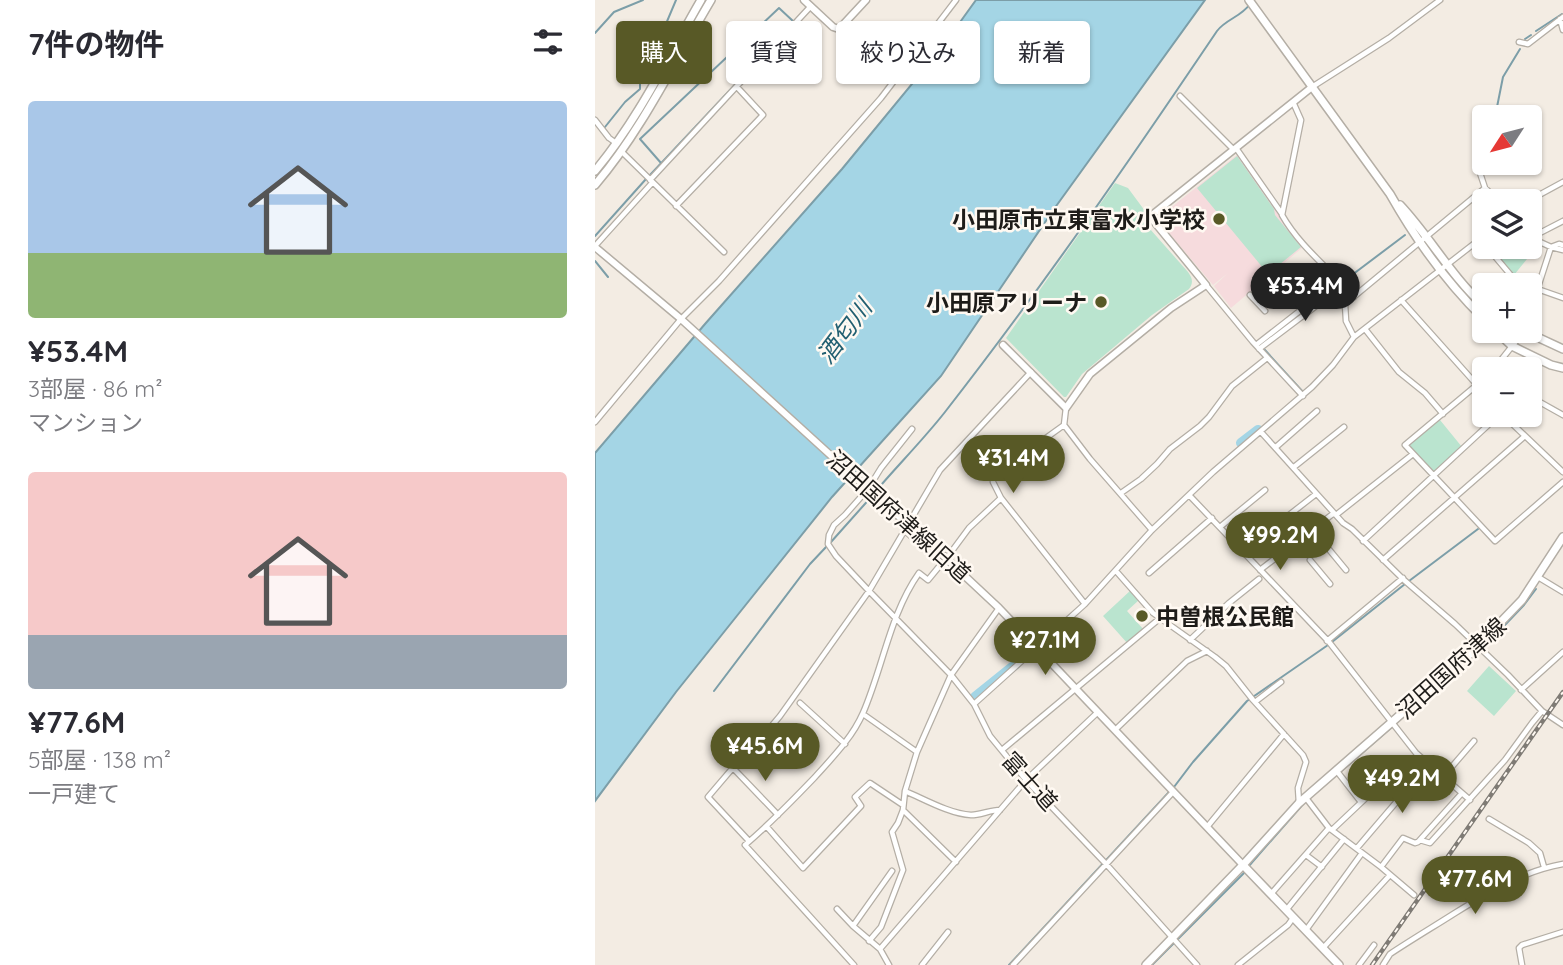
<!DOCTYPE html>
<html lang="ja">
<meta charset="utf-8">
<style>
:root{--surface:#fff;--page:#f7f7f7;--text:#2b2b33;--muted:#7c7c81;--accent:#585926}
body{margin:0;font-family:Quicksand,"Noto Sans JP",sans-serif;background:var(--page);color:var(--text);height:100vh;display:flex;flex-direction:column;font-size:26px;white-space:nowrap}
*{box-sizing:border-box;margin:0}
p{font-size:23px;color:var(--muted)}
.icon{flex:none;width:38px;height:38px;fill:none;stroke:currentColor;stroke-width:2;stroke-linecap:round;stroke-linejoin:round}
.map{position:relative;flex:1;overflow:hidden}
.details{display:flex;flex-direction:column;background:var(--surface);width:595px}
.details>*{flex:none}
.banner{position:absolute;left:21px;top:21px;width:665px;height:63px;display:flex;gap:14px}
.needle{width:46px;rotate:234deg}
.fabs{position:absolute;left:877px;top:105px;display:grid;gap:14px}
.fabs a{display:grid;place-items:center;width:70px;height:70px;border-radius:7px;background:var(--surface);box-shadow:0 2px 5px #0004;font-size:35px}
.price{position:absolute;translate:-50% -60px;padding:0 16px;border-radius:24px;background:var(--accent);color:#fff;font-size:23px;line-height:46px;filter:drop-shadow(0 2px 4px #0008)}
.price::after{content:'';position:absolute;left:50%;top:42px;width:21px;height:16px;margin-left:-10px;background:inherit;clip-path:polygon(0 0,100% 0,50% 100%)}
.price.current{background:#222;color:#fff}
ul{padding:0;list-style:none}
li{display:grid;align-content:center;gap:14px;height:371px;padding:0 28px}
li span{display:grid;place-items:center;height:217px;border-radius:7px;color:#555}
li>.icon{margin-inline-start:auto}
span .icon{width:126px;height:126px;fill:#fffc;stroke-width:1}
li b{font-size:30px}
h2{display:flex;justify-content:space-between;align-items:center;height:84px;padding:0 28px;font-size:30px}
.tag{padding:0 24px;border-radius:7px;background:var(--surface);box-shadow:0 2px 5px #0004;font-size:24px;line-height:63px}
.tag.current{background:var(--accent);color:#fff}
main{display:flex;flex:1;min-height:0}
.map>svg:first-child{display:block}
.education{fill:#f6dbdd}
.green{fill:#bae4cf}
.water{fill:#a4d5e5;stroke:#7c9ea8;stroke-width:2}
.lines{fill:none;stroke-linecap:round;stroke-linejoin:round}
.stream{stroke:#7c9ea8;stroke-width:2}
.river{stroke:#a4d5e5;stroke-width:10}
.minor-casing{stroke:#b4aea5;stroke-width:7}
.tertiary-casing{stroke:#b4aea5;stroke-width:9}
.secondary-casing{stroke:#b4aea5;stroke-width:10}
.minor{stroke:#fff;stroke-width:4.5}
.tertiary{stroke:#fff;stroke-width:6}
.secondary{stroke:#fff;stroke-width:7}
.rail-casing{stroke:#7f7b75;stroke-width:4.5}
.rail{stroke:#fff9f2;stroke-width:2;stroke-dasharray:5;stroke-linecap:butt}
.tertiary-bridge-casing{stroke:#b4aea5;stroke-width:9;stroke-linecap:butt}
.tertiary-bridge{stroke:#fff;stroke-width:6}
.poi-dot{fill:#585926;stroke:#fff9f2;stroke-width:2.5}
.labels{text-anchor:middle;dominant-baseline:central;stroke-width:5;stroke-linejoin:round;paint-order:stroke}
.poi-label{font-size:23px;font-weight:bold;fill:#1e1c19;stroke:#fff9f2;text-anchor:end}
.street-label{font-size:23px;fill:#1e1c19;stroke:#fff9f2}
.water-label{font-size:24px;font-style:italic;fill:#215f71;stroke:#fff9f2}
</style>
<main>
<section class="details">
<h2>7件の物件<svg class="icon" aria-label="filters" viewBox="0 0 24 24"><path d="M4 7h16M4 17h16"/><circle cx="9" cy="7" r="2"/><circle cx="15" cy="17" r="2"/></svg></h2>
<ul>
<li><span style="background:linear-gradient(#a9c7e8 70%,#8fb573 0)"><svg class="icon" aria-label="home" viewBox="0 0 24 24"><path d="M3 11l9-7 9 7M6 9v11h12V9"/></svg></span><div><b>¥53.4M</b><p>3部屋 · 86 m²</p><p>マンション</p></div></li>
<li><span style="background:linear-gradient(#f6c9c9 75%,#9aa5b1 0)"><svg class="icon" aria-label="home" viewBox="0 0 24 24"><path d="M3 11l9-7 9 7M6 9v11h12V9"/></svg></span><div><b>¥77.6M</b><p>5部屋 · 138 m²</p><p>一戸建て</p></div></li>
</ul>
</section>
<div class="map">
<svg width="968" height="965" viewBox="0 0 968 965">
<rect width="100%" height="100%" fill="#f3ece3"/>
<path class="education" d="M643 154 682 210 690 226 708 247 636 308 619 286 633 273 618 285 563 220V218Z"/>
<path class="green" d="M642 156 679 209 680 215 706 247 673 274 602 188Z
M520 183 533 188 550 211 547 220 593 272C597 278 599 282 594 289L557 315 487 374 471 397H469L411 338Z
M935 236 941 243 932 259 919 275 894 247H934Z
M845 420 867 447 838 473 813 445Z
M536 590 544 600 532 611 549 630 533 644 508 616Z
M894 666 921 691 899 716 872 691Z"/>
<path class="water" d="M381 0H610L459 209 346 376 237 497 81 692 0 801V453L110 324 247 169 345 50Z"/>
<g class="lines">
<path class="stream" d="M941 31 967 14
M0 33 19 12 48 0
M930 39 936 35
M900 117 908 77 925 49
M10 127 30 102 45 89V76L48 69 57 57 81 0
M886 157 889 151
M66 163 45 139 184 8 199 22
M55 175 152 72
M0 236 51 179
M0 261 13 277
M749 281 810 235
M666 345 744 285
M669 349 708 392
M280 492C303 465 328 440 350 412 446 289 535 160 622 31 631 19 646 17 655 4
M236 542 277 496
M814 581 883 529
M737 642 810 584
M888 648 929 605 941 589
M119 691 215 564 232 546
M801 723 884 651
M745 772 797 727
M579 787 598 762 652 701 733 645
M653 867 709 803
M414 965 575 791
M557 965 650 872"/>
<path class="river" d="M646 443 663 430
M380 697 421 664"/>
<g class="minor-casing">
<path id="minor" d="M965 19 968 30
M924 42 933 44 968 17
M717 87 794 38 845 0
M585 96 638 149
M698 102 706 120 687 215C705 247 736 270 759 297
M0 120 14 138 21 143
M641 148 687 214
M26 151 129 252
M884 153 881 161 890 188 904 201
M55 180 216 6
M933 201 968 182
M81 206 168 115 142 87
M934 231 945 242 956 247 964 244 968 245
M939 236 968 221
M0 246 57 183
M892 247 919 279 932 285
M675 278 690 295
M611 285 658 342 708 396
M934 286 968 298
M655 295 670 311
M806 300 882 385
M934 315 956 247 968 250
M770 329 804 372 830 393 848 414
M759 337 751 321 750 304 890 188
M661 345 743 281
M664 349 721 306
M899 369 929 331
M889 379 810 445 900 541 968 482
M934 396 968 415
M471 408 469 425 495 459 557 530
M908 415 968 472
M0 422 86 319 124 281 286 98 361 0
M317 429 286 468 273 489 250 515 239 525 234 535 233 544 241 556 274 591 356 675 379 704 395 736 431 780 512 865 602 965
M666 432 748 523 757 529 809 580 860 624 913 675 947 711 968 725
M681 447 722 411
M699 467 749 427
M526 493 546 479 562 464 575 449 605 426 614 417 637 386 672 358
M594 495 734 642 821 753 875 800
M406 498 490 604
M741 515 818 454
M625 527 670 490
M309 530 362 577 369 576
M768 541 904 415
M732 547 751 570
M648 551 721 494
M351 559 374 528 406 498 398 482V476L469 425
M715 560 735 584
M788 560 930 436
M665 570 739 513
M521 571 558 613 620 657 631 666 658 700 708 755 711 762 703 788 704 803
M554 573 617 518
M943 577 968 592
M595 640 634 603 664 579
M732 641 808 578
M926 690 968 652
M660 702 686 682
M205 703 250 744
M379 704 490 604 557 530 618 472 717 387 738 365 759 337 889 236
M268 714 322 752
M520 730 592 661 612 651
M407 750 564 619
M138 768 183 815
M741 770 766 802
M848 777 879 741
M310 791C329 799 355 814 376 815 386 815 395 810 405 810
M711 798 734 828 786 867 819 895
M308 810 361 862
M894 819 934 843 945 853 949 867
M172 827 208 868 266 806 260 797 275 783 308 805
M612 827 689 734
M737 830 773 796
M825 840 835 843 910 760 937 723 947 711
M154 841 113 797 165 736 169 735 185 716 274 591 345 470 436 372
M762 848 833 765
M711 855 727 867
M786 867 808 838 820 843 823 842 867 793
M676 894 734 828
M242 909 258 926 285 949
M692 909 749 839
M258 926 297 871
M711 930 767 853
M274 941 286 927 308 870 297 832 303 823 308 810 310 791 322 752 356 675 404 608
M728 948 795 875
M259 965 150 845C175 824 197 801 220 777 238 757 257 738 268 713 288 667 295 614 324 573L333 580 347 563
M294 965 285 949 431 780 503 712
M327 965 353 932
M418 965 578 792
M643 965 693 925 698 918
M764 965 779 945
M788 965 795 954C816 940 838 927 860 913 894 892 928 871 968 864
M927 965 924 948 927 945 968 932"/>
</g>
<g class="tertiary-casing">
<path id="tertiary" d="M209 0 238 27 244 29 271 0
M0 247 86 319 276 492
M408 345 471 408 495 374 576 308 611 285 557 219V215L717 87
M342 550 404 608 648 865"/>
</g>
<g class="secondary-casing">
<path id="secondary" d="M654 0 795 194C821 240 851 282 889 319
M0 171C43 120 73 57 106 0
M0 185C47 130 79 62 116 0
M805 205C835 237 856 276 889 306
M901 331 917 346 956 365 968 368
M929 331 968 349
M648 865 744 965
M551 965 648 865 704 803 875 654 927 600 968 537"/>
</g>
<use href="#minor" class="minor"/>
<use href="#tertiary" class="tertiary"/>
<use href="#secondary" class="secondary"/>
<g class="rail-casing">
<path id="rail" d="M777 965 968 692"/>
</g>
<use href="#rail" class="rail"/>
<g class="tertiary-bridge-casing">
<path id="tertiary-bridge" d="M276 492 342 550"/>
</g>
<use href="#tertiary-bridge" class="tertiary-bridge"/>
</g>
<g class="poi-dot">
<circle cx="624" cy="219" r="7"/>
<circle cx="506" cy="302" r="7"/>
<circle cx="547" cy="616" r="7"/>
</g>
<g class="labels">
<g class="poi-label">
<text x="610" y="219">小田原市立東富水小学校</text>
<text x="492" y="302">小田原アリーナ</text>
<text x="561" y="616" text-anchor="start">中曽根公民館</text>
</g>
<g class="street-label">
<text transform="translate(304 516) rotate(42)">沼田国府津線旧道</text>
<text transform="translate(856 668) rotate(-42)">沼田国府津線</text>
<text transform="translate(435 781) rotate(48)">富士道</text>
</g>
<g class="water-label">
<text transform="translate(249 331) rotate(-53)">酒匂川</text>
</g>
</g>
</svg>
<div class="fabs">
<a><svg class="needle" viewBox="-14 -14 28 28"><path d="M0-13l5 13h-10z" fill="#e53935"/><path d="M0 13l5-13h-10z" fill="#7c7c81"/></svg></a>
<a><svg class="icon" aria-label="layers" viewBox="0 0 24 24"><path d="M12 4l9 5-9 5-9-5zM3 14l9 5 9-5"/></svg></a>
<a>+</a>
<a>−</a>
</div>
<b class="price current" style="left:710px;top:323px">¥53.4M</b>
<b class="price" style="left:418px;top:495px">¥31.4M</b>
<b class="price" style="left:685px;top:572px">¥99.2M</b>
<b class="price" style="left:450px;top:677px">¥27.1M</b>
<b class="price" style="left:170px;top:783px">¥45.6M</b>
<b class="price" style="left:807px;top:815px">¥49.2M</b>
<b class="price" style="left:880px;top:916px">¥77.6M</b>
<div class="banner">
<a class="tag current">購入</a>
<a class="tag">賃貸</a>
<a class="tag">絞り込み</a>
<a class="tag">新着</a>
</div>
</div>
</main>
